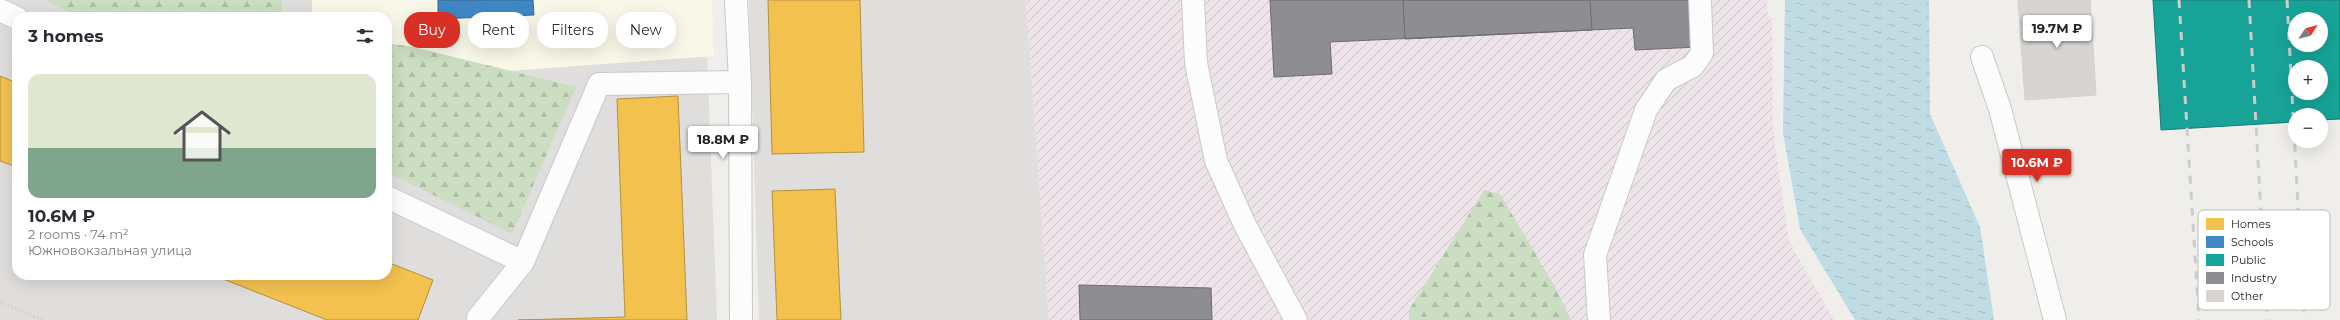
<!DOCTYPE html>
<meta charset="utf-8">
<style>
:root{--surface:#fff;--page:#f7f7f7;--text:#2b2b33;--muted:#7c7c81;--accent:#d93025}
body{margin:0;font-family:Montserrat,sans-serif;background:var(--page);color:var(--text);height:100vh;display:flex;flex-direction:column;font-size:15px;white-space:nowrap}
*{box-sizing:border-box;margin:0}
p{font-size:13px;color:var(--muted)}
.icon{flex:none;width:22px;height:22px;fill:none;stroke:currentColor;stroke-width:2;stroke-linecap:round;stroke-linejoin:round}
.map{position:relative;flex:1;overflow:hidden}
.panel{position:absolute;left:12px;top:12px;width:380px;height:268px;display:flex;flex-direction:column;background:var(--surface);border-radius:16px;box-shadow:0 4px 16px #0002}
.panel>*{flex:none}
.hud{position:absolute;left:404px;top:12px;width:380px;height:36px;display:flex;gap:8px}
.needle{width:26px;rotate:55deg}
.buttons{position:absolute;left:2288px;top:12px;display:grid;gap:8px}
.buttons a{display:grid;place-items:center;width:40px;height:40px;border-radius:50%;background:var(--surface);box-shadow:0 4px 16px #0002;font-size:20px}
.price{position:absolute;translate:-50% -34px;padding:0 9px;border-radius:4px;background:#fff;color:#222;font-size:13px;line-height:26px;filter:drop-shadow(0 1px 2px #0008)}
.price::after{content:'';position:absolute;left:50%;top:24px;width:12px;height:9px;margin-left:-6px;background:inherit;clip-path:polygon(0 0,100% 0,50% 100%)}
.price.current{background:var(--accent);color:#fff}
ul{padding:0;list-style:none}
li{display:grid;align-content:center;gap:8px;height:212px;padding:0 16px}
li span{display:grid;place-items:center;height:124px;border-radius:12px;color:#555}
li>.icon{margin-inline-start:auto}
span .icon{width:72px;height:72px;fill:#fffc;stroke-width:1}
li b{font-size:17px}
h2{display:flex;justify-content:space-between;align-items:center;height:48px;padding:0 16px;font-size:17px}
.chip{padding:0 14px;border-radius:16px;background:var(--surface);box-shadow:0 4px 16px #0002;font-size:14px;line-height:36px}
.chip.current{background:var(--accent);color:#fff}
.map>svg:first-child{display:block}
.residential{fill:#dfdedc;fill-rule:evenodd}
.industrial{fill:url(#industrial-furrows)}
.education{fill:#f8f7e8}
.forest{fill:url(#forest-firs)}
.water{fill:url(#water-ripples)}
.homes{fill:#f2c14e;stroke:#b49141}
.schools{fill:#3f88c5;stroke:#366994}
.public{fill:#17a398;stroke:#1a7c75;fill-rule:evenodd}
.industry{fill:#8d8d92;stroke:#6d6d70}
.building{fill:#d7d4d2;stroke:#d3d0cc}
.lines{fill:none;stroke-linecap:round;stroke-linejoin:round}
.minor-casing{stroke:#c9c8c7;stroke-width:24}
.path{stroke:#dccecd;stroke-width:2.5;stroke-dasharray:2 2;stroke-linecap:butt}
.minor{stroke:#fdfcfc;stroke-width:22}
.rail{stroke:#ccc;stroke-width:3;stroke-dasharray:8 8;stroke-linecap:butt}
.key{fill:#fff;stroke:#bdbdbd;stroke-width:1}
.key-label{font-size:11px;fill:#222}
</style>
<div class="map">
<svg width="2340" height="320" viewBox="0 0 2340 320">
<defs>
<pattern id="industrial-furrows" width="10" height="10" patternUnits="userSpaceOnUse"><rect width="10" height="10" fill="#ede4e9"/><path d="M-1 1l2-2M0 10L10 0M9 11l2-2" fill="none" stroke="#cbc3c8"/></pattern>
<pattern id="forest-firs" width="22" height="20" patternUnits="userSpaceOnUse"><rect width="22" height="20" fill="#cbdec1"/><path d="M5 1l3.5 6h-7zM16 11l3.5 6h-7z" fill="#aebea6"/></pattern>
<pattern id="water-ripples" width="26" height="14" patternUnits="userSpaceOnUse"><rect width="26" height="14" fill="#bfdbe3"/><path d="M2 4q2-2 4 0t4 0M15 11q2-2 4 0t4 0" fill="none" stroke="#a4bcc2"/></pattern>
</defs>
<rect width="100%" height="100%" fill="#f0eeeb"/>
<path class="residential" d="M0 0H705L717 320H0ZM17 17H387V275H17Z
M749 0H1026L1049 320H759Z"/>
<path class="industrial" d="M1026 0H1767V11L1772 20 1773 131 1789 241 1834 320H1049Z"/>
<path class="education" d="M312 0H712L714 56 387 80V17H312Z"/>
<path class="forest" d="M45 0H282V17H79Z
M387 43 413 47 576 87 512 234 387 172Z
M1484 190 1500 194 1555 287 1571 320H1409V310Z"/>
<path class="water" d="M1785 0H1929L1930 114 1980 227 1994 320H1855L1800 229 1783 133Z"/>
<path class="homes" d="M768 0H860L864 152 772 154Z
M0 76 17 83V167L0 161Z
M678 96 687 320H518L625 317 617 99Z
M835 189 841 320H777L772 191Z
M387 262 433 280 418 320H327L213 275H387Z"/>
<path class="schools" d="M438 0H533L534 15 438 19Z"/>
<path class="public" d="M2153 0H2340V119L2321 120V115H2295V122L2161 130ZM2295 19H2321V45H2295ZM2295 67H2321V93H2295Z"/>
<path class="industry" d="M1270 0H1696L1698 47 1635 50 1633 28 1330 42 1332 74 1274 77Z
M1403 0H1590L1592 30 1405 39Z
M1079 285 1211 288 1212 320H1080Z"/>
<path class="building" d="M2018 0H2090L2096 95 2025 100Z"/>
<g class="lines">
<g class="minor-casing">
<path id="minor" d="M736 0 740 82 741 320
M1193 0 1196 63 1216 161 1245 225 1296 320
M0 10 17 18
M1982 57 2000 109 2055 320
M387 197 523 262
M478 318 523 262 599 84 740 82
M1599 320 1595 255 1646 110 1666 80 1693 66 1702 53 1700 0"/>
</g>
<path class="path" d="M0 302 43 320"/>
<use href="#minor" class="minor"/>
<path class="rail" d="M2179 0 2199 320
M2249 0 2267 320
M2287 0 2304 320"/>
</g>
<rect x="2198" y="210" width="132" height="100" rx="6" class="key"/>
<rect x="2206" y="218" width="18" height="12" fill="#f2c14e"/>
<rect x="2206" y="236" width="18" height="12" fill="#3f88c5"/>
<rect x="2206" y="254" width="18" height="12" fill="#17a398"/>
<rect x="2206" y="272" width="18" height="12" fill="#8d8d92"/>
<rect x="2206" y="290" width="18" height="12" fill="#d7d4d2"/>
<g class="key-label">
<text x="2231" y="228">Homes</text>
<text x="2231" y="246">Schools</text>
<text x="2231" y="264">Public</text>
<text x="2231" y="282">Industry</text>
<text x="2231" y="300">Other</text>
</g>
</svg>
<div class="buttons">
<a><svg class="needle" viewBox="-14 -14 28 28"><path d="M0-13l5 13h-10z" fill="#e53935"/><path d="M0 13l5-13h-10z" fill="#7c7c81"/></svg></a>
<a>+</a>
<a>−</a>
</div>
<b class="price" style="left:2057px;top:49px">19.7M ₽</b>
<b class="price" style="left:723px;top:160px">18.8M ₽</b>
<b class="price current" style="left:2037px;top:183px">10.6M ₽</b>
<div class="hud">
<a class="chip current">Buy</a>
<a class="chip">Rent</a>
<a class="chip">Filters</a>
<a class="chip">New</a>
</div>
<section class="panel">
<h2>3 homes<svg class="icon" aria-label="filters" viewBox="0 0 24 24"><path d="M4 7h16M4 17h16"/><circle cx="9" cy="7" r="2"/><circle cx="15" cy="17" r="2"/></svg></h2>
<ul>
<li><span style="background:linear-gradient(#dfe7d0 60%,#7fa58c 0)"><svg class="icon" aria-label="home" viewBox="0 0 24 24"><path d="M3 11l9-7 9 7M6 9v11h12V9"/></svg></span><div><b>10.6M ₽</b><p>2 rooms · 74 m²</p><p>Южновокзальная улица</p></div></li>
</ul>
</section>
</div>
